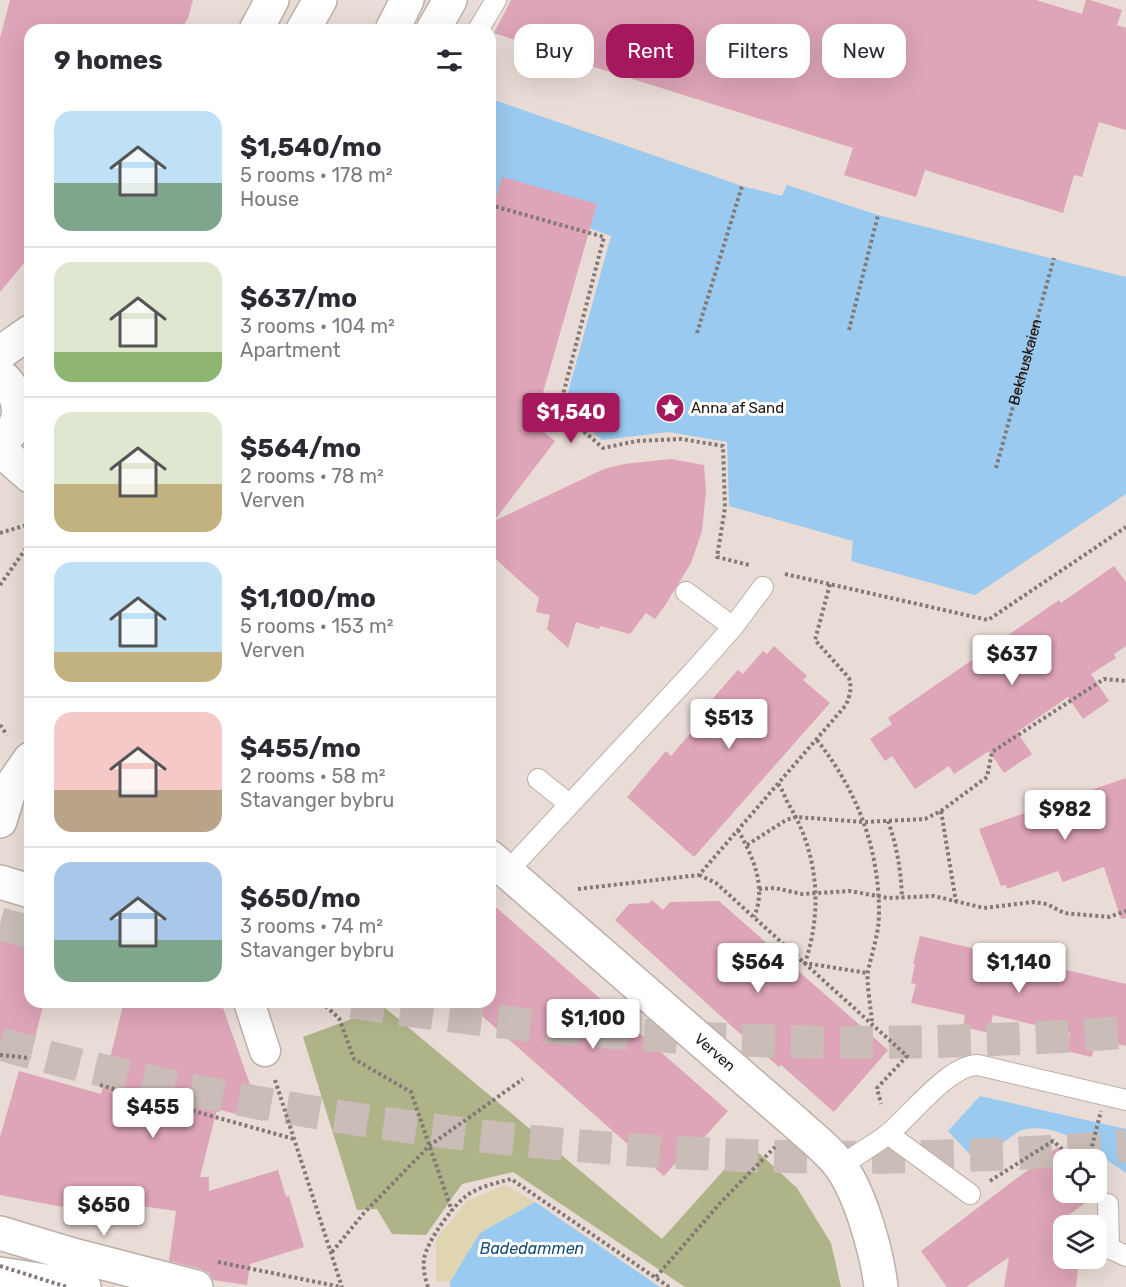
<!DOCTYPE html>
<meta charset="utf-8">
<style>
:root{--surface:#fff;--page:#f2f2f3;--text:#2b2b33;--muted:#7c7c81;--line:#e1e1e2;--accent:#a5185d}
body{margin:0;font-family:Rubik,sans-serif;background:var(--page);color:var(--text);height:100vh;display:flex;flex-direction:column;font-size:22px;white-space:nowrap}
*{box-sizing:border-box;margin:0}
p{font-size:20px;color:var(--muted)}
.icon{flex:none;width:33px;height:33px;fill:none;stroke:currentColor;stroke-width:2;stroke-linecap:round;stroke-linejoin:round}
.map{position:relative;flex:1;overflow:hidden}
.details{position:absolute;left:24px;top:24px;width:472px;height:984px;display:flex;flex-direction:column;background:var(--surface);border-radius:18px;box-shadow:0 6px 24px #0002}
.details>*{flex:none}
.top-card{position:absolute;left:514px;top:24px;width:520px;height:54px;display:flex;gap:12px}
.fabs{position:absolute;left:1053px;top:1149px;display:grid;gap:12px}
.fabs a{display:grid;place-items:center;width:54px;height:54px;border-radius:12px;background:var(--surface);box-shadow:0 6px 24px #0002;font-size:30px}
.price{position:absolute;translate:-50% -51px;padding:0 14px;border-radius:6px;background:#fff;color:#222;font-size:20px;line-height:39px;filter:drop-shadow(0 2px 3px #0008)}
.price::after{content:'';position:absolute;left:50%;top:36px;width:18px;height:14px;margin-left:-9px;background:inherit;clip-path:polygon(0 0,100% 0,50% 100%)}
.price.active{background:var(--accent);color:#fff}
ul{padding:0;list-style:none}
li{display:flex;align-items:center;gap:18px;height:150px;padding:0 30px}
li+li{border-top:2px solid var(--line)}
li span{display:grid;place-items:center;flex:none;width:168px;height:120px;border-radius:18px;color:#555}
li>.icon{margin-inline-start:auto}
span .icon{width:72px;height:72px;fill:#fffc;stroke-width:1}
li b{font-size:26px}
h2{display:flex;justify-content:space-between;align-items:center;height:72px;padding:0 30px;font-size:26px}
.chip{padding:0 21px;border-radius:18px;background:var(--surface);box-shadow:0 6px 24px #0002;font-size:21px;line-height:54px}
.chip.active{background:var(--accent);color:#fff}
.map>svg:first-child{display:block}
.green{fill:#aeb388}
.sand{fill:#dfd5b0}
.water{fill:#9acaef}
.building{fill:#dea4b8}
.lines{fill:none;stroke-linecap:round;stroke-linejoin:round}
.trunk-tunnel{stroke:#cabdb8;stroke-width:33;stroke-dasharray:33 16;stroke-linecap:butt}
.service-casing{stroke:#bcafa9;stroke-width:22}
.pedestrian-casing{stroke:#bcafa9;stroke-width:33}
.minor-casing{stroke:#bcafa9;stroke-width:36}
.secondary-casing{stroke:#bcafa9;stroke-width:36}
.primary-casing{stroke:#bcafa9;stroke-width:36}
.path{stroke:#827975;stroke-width:4;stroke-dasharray:3 3;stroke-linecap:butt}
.service{stroke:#fff;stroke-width:20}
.pedestrian{stroke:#fff;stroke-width:30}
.minor{stroke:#fff;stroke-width:33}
.secondary{stroke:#fff;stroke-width:33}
.primary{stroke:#fff;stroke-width:33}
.path-bridge{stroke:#827975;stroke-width:4;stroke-dasharray:3 3;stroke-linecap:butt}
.labels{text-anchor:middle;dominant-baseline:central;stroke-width:6;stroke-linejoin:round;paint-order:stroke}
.street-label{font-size:15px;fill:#191412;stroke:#fff}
.poi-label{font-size:15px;fill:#191412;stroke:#fff;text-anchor:start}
.water-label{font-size:16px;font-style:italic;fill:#184e72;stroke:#fff}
</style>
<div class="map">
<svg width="1126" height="1287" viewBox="0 0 1126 1287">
<rect width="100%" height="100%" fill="#e9dbd5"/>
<path class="green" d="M384 1007 662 1239 748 1143 797 1188 831 1243 841 1287H685L513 1172 462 1184 426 1235 392 1234 377 1209 357 1210 303 1037Z"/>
<path class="sand" d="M505 1185 535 1202 480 1233 450 1282 436 1281V1239L467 1201Z"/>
<path class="water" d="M494 100 742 186 782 196 787 185 878 215 1126 277V494L975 595 851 561 853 541 729 506 727 442 669 432 602 440 564 407 611 236 491 193 490 107Z
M980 1096 1126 1129V1173C1097 1154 1060 1120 1022 1130 1013 1133 988 1156 978 1163L948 1131Z
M535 1202 660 1287H450V1282L480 1233Z"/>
<path class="building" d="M10 0H193L188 18 181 30H30V256L0 292V38Z
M511 0H1036L1082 14 1086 0H1090L1122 10 1117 25 1126 28V130L1099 122 1082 177 1074 175 1063 213 925 170 916 197 844 175 853 148 524 45V43L494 33Z
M502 177 597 204 534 424 555 441 494 521 604 469 624 464 671 459 704 465 706 491 702 531 691 563 664 607 655 619 646 613 630 634 600 626 599 629 576 622 568 648 547 629 550 615 536 612 539 598 490 554V219Z
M1114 566 1126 582V646L1114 654 1116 658 1091 674 1109 701 1083 719 1068 697 1017 732 1032 754 1004 773 989 751 954 774 949 766 915 789 892 756 885 761 870 739 892 724 888 718 1059 600 1061 603Z
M774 646 807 676 803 680 830 703 694 857 627 797 666 751 671 756 704 717 700 713 738 670 743 674 763 651 767 654Z
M1126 778V918L1121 919 1104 867 1063 882 1058 871 1007 889 1006 885 1001 886 979 829Z
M652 900 663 910 670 902 719 901 888 1050 834 1112 781 1065 779 1067 736 1030 615 920 629 904 649 903Z
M490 902 728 1111 690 1153 687 1150 664 1176 473 1008 479 1002H490Z
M4 912 30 918V1002H44L30 1058 0 1051V931Z
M920 936 1126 984V1046L1096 1039 1092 1057 1066 1051 1070 1033 993 1015 989 1033 963 1027 965 1015 911 1003 916 984 911 983 915 964H913Z
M124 1002H219L221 1009 223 1008 263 1121 217 1109 200 1177H209V1191L278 1170 286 1197 289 1196 304 1247 250 1264 247 1285 213 1280 209 1273 201 1269 169 1261 176 1211 65 1195 63 1207 0 1195V1137L19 1071 101 1094Z
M1058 1147 1066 1160H1064V1192H1085L1089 1200 1066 1217 1070 1226H1064V1258H1079L1076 1287H1004L1009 1257 966 1287H947L921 1251Z"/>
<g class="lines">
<path class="trunk-tunnel" d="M0 924 30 932
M352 1002C551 1033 752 1047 954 1041 1011 1039 1069 1037 1126 1032
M0 1044C99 1072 200 1093 301 1110 573 1157 851 1169 1126 1146"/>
<g class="service-casing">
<path id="service" d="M478 30 496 0
M686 592 733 627
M538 779 569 804
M507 872 694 671 733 627 763 587
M888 1134 970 1194
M841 1166C856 1155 872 1146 887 1135 910 1117 948 1065 978 1065L1126 1100
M1108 1204 1109 1248 1126 1256"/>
</g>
<g class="pedestrian-casing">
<path id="pedestrian" d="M249 1002 265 1051"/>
</g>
<g class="minor-casing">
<g id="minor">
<path d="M0 821 10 788 30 759"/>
<path id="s2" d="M490 857 797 1124C811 1137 830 1151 841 1167 861 1195 877 1253 881 1287"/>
<path d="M0 882 30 891"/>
<path d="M0 1274 84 1287"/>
</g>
</g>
<g class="secondary-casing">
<path id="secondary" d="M0 1233 73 1255 196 1287"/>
</g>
<g class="primary-casing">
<path id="primary" d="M256 30 272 0
M303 30 320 0
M392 30 407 0
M433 30 450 0
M0 353 30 332
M0 375C21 393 28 425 0 441
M0 450 30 476"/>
</g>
<g class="path">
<path d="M490 205 604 237 559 410 603 448 637 441 681 439 723 446 725 508 717 557 749 565"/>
<path d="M849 330 878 215"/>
<path d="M697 333 742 186"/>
<path id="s1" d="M996 468 1054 258"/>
<path d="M0 533 30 524"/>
<path d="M785 574 988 620 1126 527"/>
<path d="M0 585 30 543"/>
<path d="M0 725 7 735"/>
<path d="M817 740C857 791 879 847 879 913 879 934 872 952 868 971 866 980 871 1010 872 1021"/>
<path d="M778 784C783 790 785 798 789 805 818 853 823 909 805 963L867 973"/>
<path d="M941 811 956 902"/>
<path d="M888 821C897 846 901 871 902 898"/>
<path d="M738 830C753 857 767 887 754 917"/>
<path d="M747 845 786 820 796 817 864 822 925 819 941 811 987 777 992 752 1104 679 1126 681"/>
<path d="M699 875 716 883 907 1056 877 1088 881 1104"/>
<path d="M578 889 699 875 846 705C850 695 852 689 849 678L815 640 830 584"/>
<path d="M759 889 775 888 802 894 850 891 888 898 934 896 984 908 1033 902 1047 904 1064 913 1109 917 1126 911"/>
<path d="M321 1002 339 1018 354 1059 411 1092 452 1211"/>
<path d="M0 1055 30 1058"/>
<path d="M275 1080 342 1287"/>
<path d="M100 1085 294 1139"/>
<path d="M1089 1160V1158"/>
<path d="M990 1181 1053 1141 1074 1160"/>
<path d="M332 1252 364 1213 429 1146 523 1079"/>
<path d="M218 1262 341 1287"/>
<path d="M656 1277 722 1201 775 1147"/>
<path d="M428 1287C425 1279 423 1268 424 1259 427 1241 452 1207 466 1196 478 1187 496 1183 511 1179L669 1287"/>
</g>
<use href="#service" class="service"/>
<use href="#pedestrian" class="pedestrian"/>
<use href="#minor" class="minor"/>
<use href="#secondary" class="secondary"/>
<use href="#primary" class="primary"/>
<path class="path-bridge" d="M1089 1158 1101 1111
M0 1266 67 1287"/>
</g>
<defs>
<g id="sight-disc" transform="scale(1.5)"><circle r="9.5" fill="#a5185d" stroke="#fff"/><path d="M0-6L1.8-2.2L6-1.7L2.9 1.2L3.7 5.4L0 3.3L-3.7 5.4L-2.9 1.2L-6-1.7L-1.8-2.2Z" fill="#fff"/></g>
</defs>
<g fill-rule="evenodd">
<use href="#sight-disc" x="670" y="408"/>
</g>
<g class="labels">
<g class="street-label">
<text stroke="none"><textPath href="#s1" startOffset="110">Bekhuskaien</textPath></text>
<text stroke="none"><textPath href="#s2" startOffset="298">Verven</textPath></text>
</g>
<g class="poi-label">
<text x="691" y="408">Anna af Sand</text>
</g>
<g class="water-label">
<text x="532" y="1248">Badedammen</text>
</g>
</g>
</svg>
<div class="fabs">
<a><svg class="icon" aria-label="locate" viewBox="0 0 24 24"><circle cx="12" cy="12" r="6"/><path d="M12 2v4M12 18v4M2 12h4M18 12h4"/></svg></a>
<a><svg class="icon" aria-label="layers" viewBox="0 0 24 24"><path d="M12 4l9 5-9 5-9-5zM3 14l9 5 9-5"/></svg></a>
</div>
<b class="price active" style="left:571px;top:444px">$1,540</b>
<b class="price" style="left:1012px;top:686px">$637</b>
<b class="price" style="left:729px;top:750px">$513</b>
<b class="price" style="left:1065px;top:841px">$982</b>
<b class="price" style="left:758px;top:994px">$564</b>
<b class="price" style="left:1019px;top:994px">$1,140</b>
<b class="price" style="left:593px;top:1050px">$1,100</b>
<b class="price" style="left:153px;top:1139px">$455</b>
<b class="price" style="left:104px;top:1237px">$650</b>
<div class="top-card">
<a class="chip">Buy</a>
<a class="chip active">Rent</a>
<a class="chip">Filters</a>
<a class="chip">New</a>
</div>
<section class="details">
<h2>9 homes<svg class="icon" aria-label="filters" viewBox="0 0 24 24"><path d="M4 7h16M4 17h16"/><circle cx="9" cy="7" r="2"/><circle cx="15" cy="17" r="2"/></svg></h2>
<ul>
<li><span style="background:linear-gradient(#bfe0f5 60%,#7fa58c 0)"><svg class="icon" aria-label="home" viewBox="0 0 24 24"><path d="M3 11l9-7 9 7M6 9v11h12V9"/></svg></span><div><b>$1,540/mo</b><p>5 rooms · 178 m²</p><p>House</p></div></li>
<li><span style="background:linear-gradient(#dfe7d0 75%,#8fb573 0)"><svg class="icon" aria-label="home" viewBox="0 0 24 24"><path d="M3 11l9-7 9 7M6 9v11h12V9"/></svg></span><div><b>$637/mo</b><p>3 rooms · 104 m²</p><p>Apartment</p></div></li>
<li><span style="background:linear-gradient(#dfe7d0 60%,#c2b280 0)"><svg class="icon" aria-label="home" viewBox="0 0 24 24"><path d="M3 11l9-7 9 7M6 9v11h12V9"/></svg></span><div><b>$564/mo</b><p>2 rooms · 78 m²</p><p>Verven</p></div></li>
<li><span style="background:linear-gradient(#bfe0f5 75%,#c2b280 0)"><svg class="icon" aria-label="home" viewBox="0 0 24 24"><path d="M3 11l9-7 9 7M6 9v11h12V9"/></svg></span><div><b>$1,100/mo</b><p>5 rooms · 153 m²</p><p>Verven</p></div></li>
<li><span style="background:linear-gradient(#f6c9c9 65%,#b9a48a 0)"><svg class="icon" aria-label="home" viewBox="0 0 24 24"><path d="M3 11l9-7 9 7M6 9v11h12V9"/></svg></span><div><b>$455/mo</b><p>2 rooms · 58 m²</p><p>Stavanger bybru</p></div></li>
<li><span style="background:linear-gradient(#a9c7e8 65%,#7fa58c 0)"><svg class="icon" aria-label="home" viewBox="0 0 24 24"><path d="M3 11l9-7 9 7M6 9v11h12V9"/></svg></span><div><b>$650/mo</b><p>3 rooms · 74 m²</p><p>Stavanger bybru</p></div></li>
</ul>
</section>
</div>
